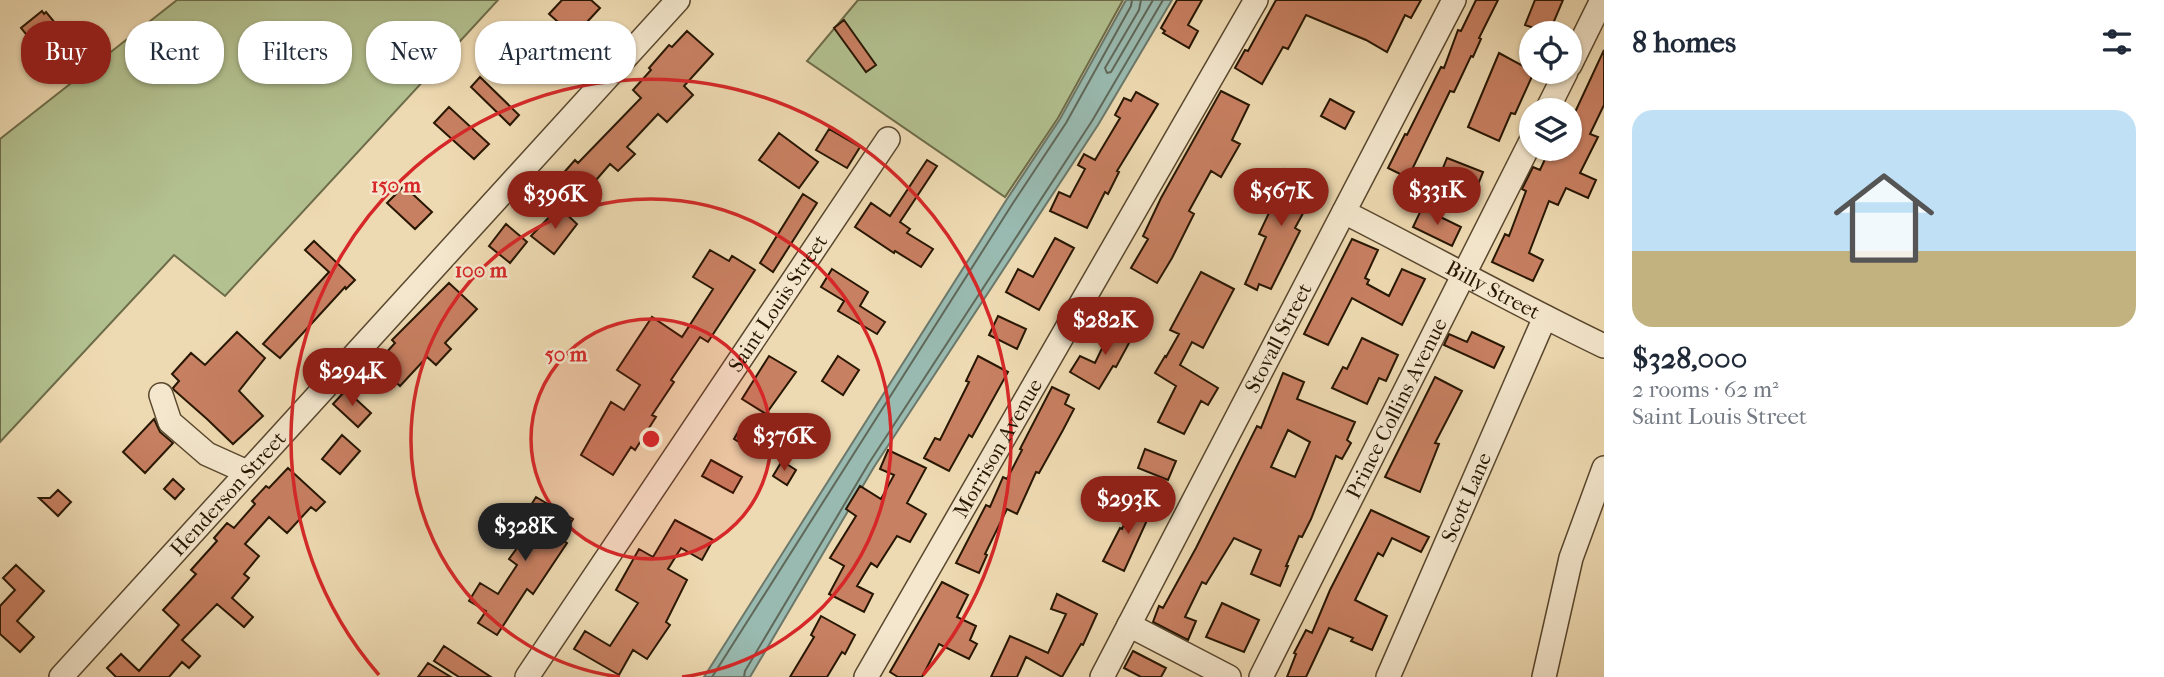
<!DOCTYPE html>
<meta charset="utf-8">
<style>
:root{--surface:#fff;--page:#f6f6f7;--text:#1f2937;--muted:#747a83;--line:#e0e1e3;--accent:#8f2418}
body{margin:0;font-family:"IM FELL French Canon",serif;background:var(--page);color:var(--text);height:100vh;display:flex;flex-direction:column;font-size:26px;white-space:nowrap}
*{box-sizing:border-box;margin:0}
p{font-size:23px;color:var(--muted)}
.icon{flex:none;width:38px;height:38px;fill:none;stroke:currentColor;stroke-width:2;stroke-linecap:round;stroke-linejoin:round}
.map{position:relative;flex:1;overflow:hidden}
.sheet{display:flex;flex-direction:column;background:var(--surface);width:560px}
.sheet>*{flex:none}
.hud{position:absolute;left:21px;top:21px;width:665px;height:63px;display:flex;gap:14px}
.buttons{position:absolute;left:1519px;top:21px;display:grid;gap:14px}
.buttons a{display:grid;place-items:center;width:63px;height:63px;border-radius:50%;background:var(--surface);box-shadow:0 2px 5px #0004;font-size:35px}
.price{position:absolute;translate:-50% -60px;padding:0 16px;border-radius:24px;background:var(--accent);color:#fff;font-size:23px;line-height:46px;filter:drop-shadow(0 2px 4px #0008)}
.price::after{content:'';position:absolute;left:50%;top:42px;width:21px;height:16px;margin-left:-10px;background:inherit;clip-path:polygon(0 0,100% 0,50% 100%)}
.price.active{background:#222;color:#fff}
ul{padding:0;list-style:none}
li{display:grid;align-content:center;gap:14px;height:371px;padding:0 28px}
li+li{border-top:2px solid var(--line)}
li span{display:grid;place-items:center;height:217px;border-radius:21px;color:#555}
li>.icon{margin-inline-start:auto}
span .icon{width:126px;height:126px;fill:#fffc;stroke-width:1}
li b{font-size:30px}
h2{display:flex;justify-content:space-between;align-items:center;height:84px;padding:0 28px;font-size:30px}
.pill{padding:0 24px;border-radius:28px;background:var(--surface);box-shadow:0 2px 5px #0004;font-size:24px;line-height:63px}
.pill.active{background:var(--accent);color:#fff}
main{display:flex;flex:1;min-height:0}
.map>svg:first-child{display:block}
.green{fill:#b3c190;stroke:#6d6c49;stroke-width:2}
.water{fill:#99bab0;stroke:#6b786a;stroke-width:2}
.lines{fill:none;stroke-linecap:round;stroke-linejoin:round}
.shore{stroke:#606859;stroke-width:2}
.building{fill:#c88062;stroke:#271602;stroke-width:2;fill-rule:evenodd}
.minor-casing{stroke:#59472e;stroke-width:26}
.minor{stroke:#f4e7cd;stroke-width:23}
.ring{fill:none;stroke:#d62828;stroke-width:3.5}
.labels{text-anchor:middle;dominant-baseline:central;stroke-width:5;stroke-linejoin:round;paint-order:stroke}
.street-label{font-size:21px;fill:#271602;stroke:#f4e7cd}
.centre{fill:#d62828;stroke:#f4e7cd;stroke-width:3.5}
.ring-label{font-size:21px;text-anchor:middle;font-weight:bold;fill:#d62828;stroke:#f4e7cd;stroke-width:5;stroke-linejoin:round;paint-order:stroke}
</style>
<main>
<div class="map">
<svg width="1604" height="677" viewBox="0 0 1604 677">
<rect width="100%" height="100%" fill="#eedab2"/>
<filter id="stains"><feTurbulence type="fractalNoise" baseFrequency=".00286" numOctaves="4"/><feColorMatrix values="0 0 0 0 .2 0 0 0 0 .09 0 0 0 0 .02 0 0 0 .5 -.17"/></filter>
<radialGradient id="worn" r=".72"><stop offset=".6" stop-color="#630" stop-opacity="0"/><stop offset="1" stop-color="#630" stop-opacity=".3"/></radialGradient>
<path class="green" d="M177 0H498L225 296 174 255 0 442V139Z
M858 0H1123L1058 118 1005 197 807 61Z"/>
<path class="water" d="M1126 0H1172L1098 125 874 467 750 677H704L1007 199 1060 119Z"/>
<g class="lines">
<path class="shore" d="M1141 0 1139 10 1105 68 1107 73 1111 72 1153 0
M712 677 1013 203 1066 123 1131 6 1132 0
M744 677 745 671 869 463 1092 121 1163 0"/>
</g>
<path class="building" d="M562 0H591L600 8 574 36 549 14Z
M1177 0H1202L1188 25 1198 31 1189 48 1163 33 1165 31 1161 28Z
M1276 0H1421L1411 18 1405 15 1387 52 1366 40 1306 15 1288 49 1283 47 1262 84 1235 68 1245 50 1248 51Z
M1476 0H1498L1479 38 1481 39 1473 57 1471 56 1454 92 1450 91 1408 178 1388 168 1405 134 1407 135 1441 67 1444 68 1458 30 1461 31Z
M1535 0H1563L1549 33 1525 25Z
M42 11 44 14 46 12 61 30 38 49 21 28Z
M844 20 876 65 866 72 834 28Z
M687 31 713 54 684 86 693 95 667 122 658 114 627 147 635 154 618 171 610 164 590 187 582 180 566 198 552 186 575 160 578 163 641 98 633 90 651 70 649 68 669 45 672 47Z
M1604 50V105L1590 134 1598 137 1580 173 1596 180 1588 198 1566 188 1558 205 1549 201 1529 253 1543 260 1533 281 1492 262 1505 234 1509 236 1526 191 1522 189 1533 167 1540 170 1546 157 1552 160 1557 149H1570V123Z
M1499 53 1534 72 1515 114 1511 113 1499 141 1468 127Z
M480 77 519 115 510 125 471 87Z
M1221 91 1249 105 1232 140 1240 144 1221 177 1211 171 1189 211 1194 214 1172 258 1157 283 1131 268 1148 239 1143 236 1161 198Z
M1136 92 1158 104 1117 171 1119 172 1108 194 1105 192 1087 228 1050 211 1059 192 1070 197 1085 169 1078 165 1084 154 1095 160 1120 118 1115 115 1124 98 1131 101Z
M1330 99 1354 112 1345 129 1321 116Z
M449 107 489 144 474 159 434 123Z
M829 129 860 147 847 168 816 150Z
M779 133 818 162 799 188 759 160Z
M1447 158 1483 172 1475 192 1439 178Z
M927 160 937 166 900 222 910 229 907 233 933 249 921 267 895 251 894 253 855 227 871 203 890 216Z
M1285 169 1318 186 1295 228 1300 231 1271 289 1259 284 1257 290 1245 284 1266 237 1259 234 1276 198 1271 195Z
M404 186 432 212 415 229 387 203Z
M803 194 817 203 773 272 760 263Z
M559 207 577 224 554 254 531 236Z
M1422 208 1461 227 1452 246 1413 227Z
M506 224 527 242 510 263 489 246Z
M1055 238 1074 248 1039 310 1006 292 1018 269 1033 277Z
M1352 239 1378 250 1365 278 1369 280 1367 284 1389 296 1402 269 1425 279 1402 325 1352 298 1328 345 1304 334Z
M314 241 355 280 346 289 345 287 280 358 263 344 329 272 305 250Z
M710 250 729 261 732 256 755 270 708 342 700 337 671 380 674 382 652 415 656 417 635 450 631 447 613 475 581 455 611 402 624 410 640 385 617 370 652 317 682 337 713 289 693 277Z
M832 269 868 292 860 306 885 322 877 334 838 311 844 301 821 287Z
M1201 272 1234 289 1203 348 1192 342 1180 365 1218 388 1208 405 1201 401 1184 434 1158 422 1176 386 1155 373 1165 356 1166 357 1179 334 1170 330Z
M449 283 477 309 445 343 451 349 436 365 427 357 400 386 376 364 395 343 392 340Z
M998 316 1026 329 1017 349 989 335Z
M1115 321 1135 332 1116 367 1113 366 1099 389 1070 372 1080 356 1095 363Z
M237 332 265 358 239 391 263 416 233 444 207 419 174 390 173 388 179 381 172 374 191 353 205 365Z
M1472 332 1504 347 1494 368 1444 345 1449 334 1467 342Z
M1362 338 1398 355 1386 381 1379 378 1367 404 1332 388 1343 367 1347 369Z
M769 356 796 372 766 414 742 399Z
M838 356 859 370 843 395 822 381Z
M978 356 1008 372 972 437 969 435 949 471 924 458 935 438 940 440 969 382 966 381Z
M1283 373 1304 382 1297 399 1355 422 1347 440 1351 443 1342 459 1336 456 1311 519 1302 537 1299 536 1286 566H1288L1280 586 1251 574 1261 550 1234 538 1206 584 1202 582 1185 617 1196 621 1188 640 1153 622 1159 606 1163 608 1196 548 1257 426 1261 428ZM1288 430 1310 442 1295 477 1271 467Z
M1435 377 1462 391 1435 443 1439 444 1420 492 1385 477Z
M1052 387 1069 395 1065 404 1074 409 1063 430 1039 473 1036 472 1017 514 1007 509 985 554 987 555 979 573 956 563 986 505 990 507 1003 477 1007 479 1022 450 1020 449Z
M346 390 371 413 358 427 333 404Z
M154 419 160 432 173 443 145 473 123 452Z
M741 427 766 442 759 454 734 439Z
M342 435 360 451 340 474 322 459Z
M1145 449 1176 461 1168 480 1138 468Z
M888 450 926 468 907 503 926 514 910 542 897 536 877 567 871 563 857 586 873 594 864 612 829 594 844 566 830 558 856 516 846 509 860 486 881 499 894 475 880 469Z
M711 460 742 477 733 493 702 476Z
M782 461 796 470 787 485 773 476Z
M288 468 325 502 316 511 311 507 287 533 269 517 245 544 259 556 244 574 249 578 232 598 253 617 244 627 217 604 182 640 200 656 189 668 182 662 169 677H116L107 668 121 654 139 671 179 625 163 610 196 574 191 570 217 541 214 538 227 523 234 528 255 504 252 501 266 486 269 488Z
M173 479 184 489 175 499 164 489Z
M58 490 71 502 58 516 39 498H50Z
M536 497 573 519 561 539 567 543 533 594 527 589 497 635 478 623 486 611 469 601 480 583 498 594 517 565 509 559 525 537 515 531Z
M1135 500 1153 507 1124 571 1103 561 1120 528 1122 529Z
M1371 510 1429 537 1421 552 1392 538 1383 556 1378 553 1355 600 1387 616 1372 650 1351 641 1353 638 1329 628 1306 677H1287L1296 654 1294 653 1306 630 1312 633 1330 590Z
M675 520 713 540 702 560 681 548 668 569 687 580 666 622 670 625 647 659 633 650 619 675 574 649 585 631 610 646 638 603 616 590 639 549 653 557Z
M16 565 44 591 17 621 34 637 20 652 0 634V606L15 590 3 578Z
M942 582 968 595 957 617 976 626 970 640 977 644 969 659 939 644 922 677H898L890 672Z
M1057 594 1097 614 1083 645 1081 644 1062 677 1026 657 1017 677H991L1010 636 1048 653 1066 614 1051 609Z
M1222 603 1259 620 1244 652 1206 637Z
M821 616 855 635 845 654 842 652 827 677H790L814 637 811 635Z
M444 646 491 677H459L434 661Z
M1133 651 1166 668 1161 677H1141L1124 668Z
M428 663 451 677H418Z"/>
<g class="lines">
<g class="minor-casing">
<g id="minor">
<path d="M1570 65 1602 0"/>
<path d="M1547 110 1566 72"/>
<path id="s1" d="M1344 212C1431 256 1516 304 1604 346"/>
<path d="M161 395 170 422 207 454 247 472"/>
<path d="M1129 625 1229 677"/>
<path id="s2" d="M61 677 678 0"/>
<path id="s3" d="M527 677 888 139"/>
<path id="s4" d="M866 677 1256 0"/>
<path id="s5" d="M1102 677 1454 0"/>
<path id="s6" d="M1261 677 1531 141"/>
<path id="s7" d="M1388 677 1545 317"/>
<path d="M1544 677 1571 558 1604 468"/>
</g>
</g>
<use href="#minor" class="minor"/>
</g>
<circle cx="651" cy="439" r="120" fill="#d62828" fill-opacity=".12"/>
<g class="ring">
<circle cx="651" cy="439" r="120"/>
<path d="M620 677A240 240 0 1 1 682 677"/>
<path d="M379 675A360 360 0 1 1 923 675"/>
</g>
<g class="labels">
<g class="street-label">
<text stroke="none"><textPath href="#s1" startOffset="168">Billy Street</textPath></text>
<text stroke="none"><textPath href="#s3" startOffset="450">Saint Louis Street</textPath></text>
<text stroke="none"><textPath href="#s5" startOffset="382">Stovall Street</textPath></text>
<text stroke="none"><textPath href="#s6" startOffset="301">Prince Collins Avenue</textPath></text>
<text stroke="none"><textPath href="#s4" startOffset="264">Morrison Avenue</textPath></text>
<text stroke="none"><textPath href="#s2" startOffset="248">Henderson Street</textPath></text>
<text stroke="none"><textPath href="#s7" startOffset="196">Scott Lane</textPath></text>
</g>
</g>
<circle cx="651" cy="439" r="10" class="centre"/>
<g class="ring-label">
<text x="396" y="192">150 m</text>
<text x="481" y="277">100 m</text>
<text x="566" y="361">50 m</text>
</g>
<rect width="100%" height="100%" filter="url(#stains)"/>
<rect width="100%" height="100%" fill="url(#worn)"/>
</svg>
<div class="buttons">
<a><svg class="icon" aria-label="locate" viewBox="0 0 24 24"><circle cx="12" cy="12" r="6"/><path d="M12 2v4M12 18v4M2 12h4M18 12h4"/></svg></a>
<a><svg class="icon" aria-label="layers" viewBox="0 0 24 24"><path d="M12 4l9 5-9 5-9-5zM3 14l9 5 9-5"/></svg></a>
</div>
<b class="price" style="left:1437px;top:227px">$331K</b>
<b class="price" style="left:1281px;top:228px">$567K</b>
<b class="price" style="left:555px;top:231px">$396K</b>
<b class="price" style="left:1105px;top:357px">$282K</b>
<b class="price" style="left:352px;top:408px">$294K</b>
<b class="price" style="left:784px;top:473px">$376K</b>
<b class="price" style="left:1128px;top:536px">$293K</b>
<b class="price active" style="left:525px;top:563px">$328K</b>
<div class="hud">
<a class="pill active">Buy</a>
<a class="pill">Rent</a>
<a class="pill">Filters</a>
<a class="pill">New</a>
<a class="pill">Apartment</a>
</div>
</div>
<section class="sheet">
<h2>8 homes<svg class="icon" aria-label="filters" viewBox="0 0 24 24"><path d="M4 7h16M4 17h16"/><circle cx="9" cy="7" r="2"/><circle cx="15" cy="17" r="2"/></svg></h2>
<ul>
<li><span style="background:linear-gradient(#bfe0f5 65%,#c2b280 0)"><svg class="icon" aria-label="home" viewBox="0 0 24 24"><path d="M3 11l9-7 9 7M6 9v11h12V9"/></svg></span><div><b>$328,000</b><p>2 rooms · 62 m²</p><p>Saint Louis Street</p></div></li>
</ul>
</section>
</main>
